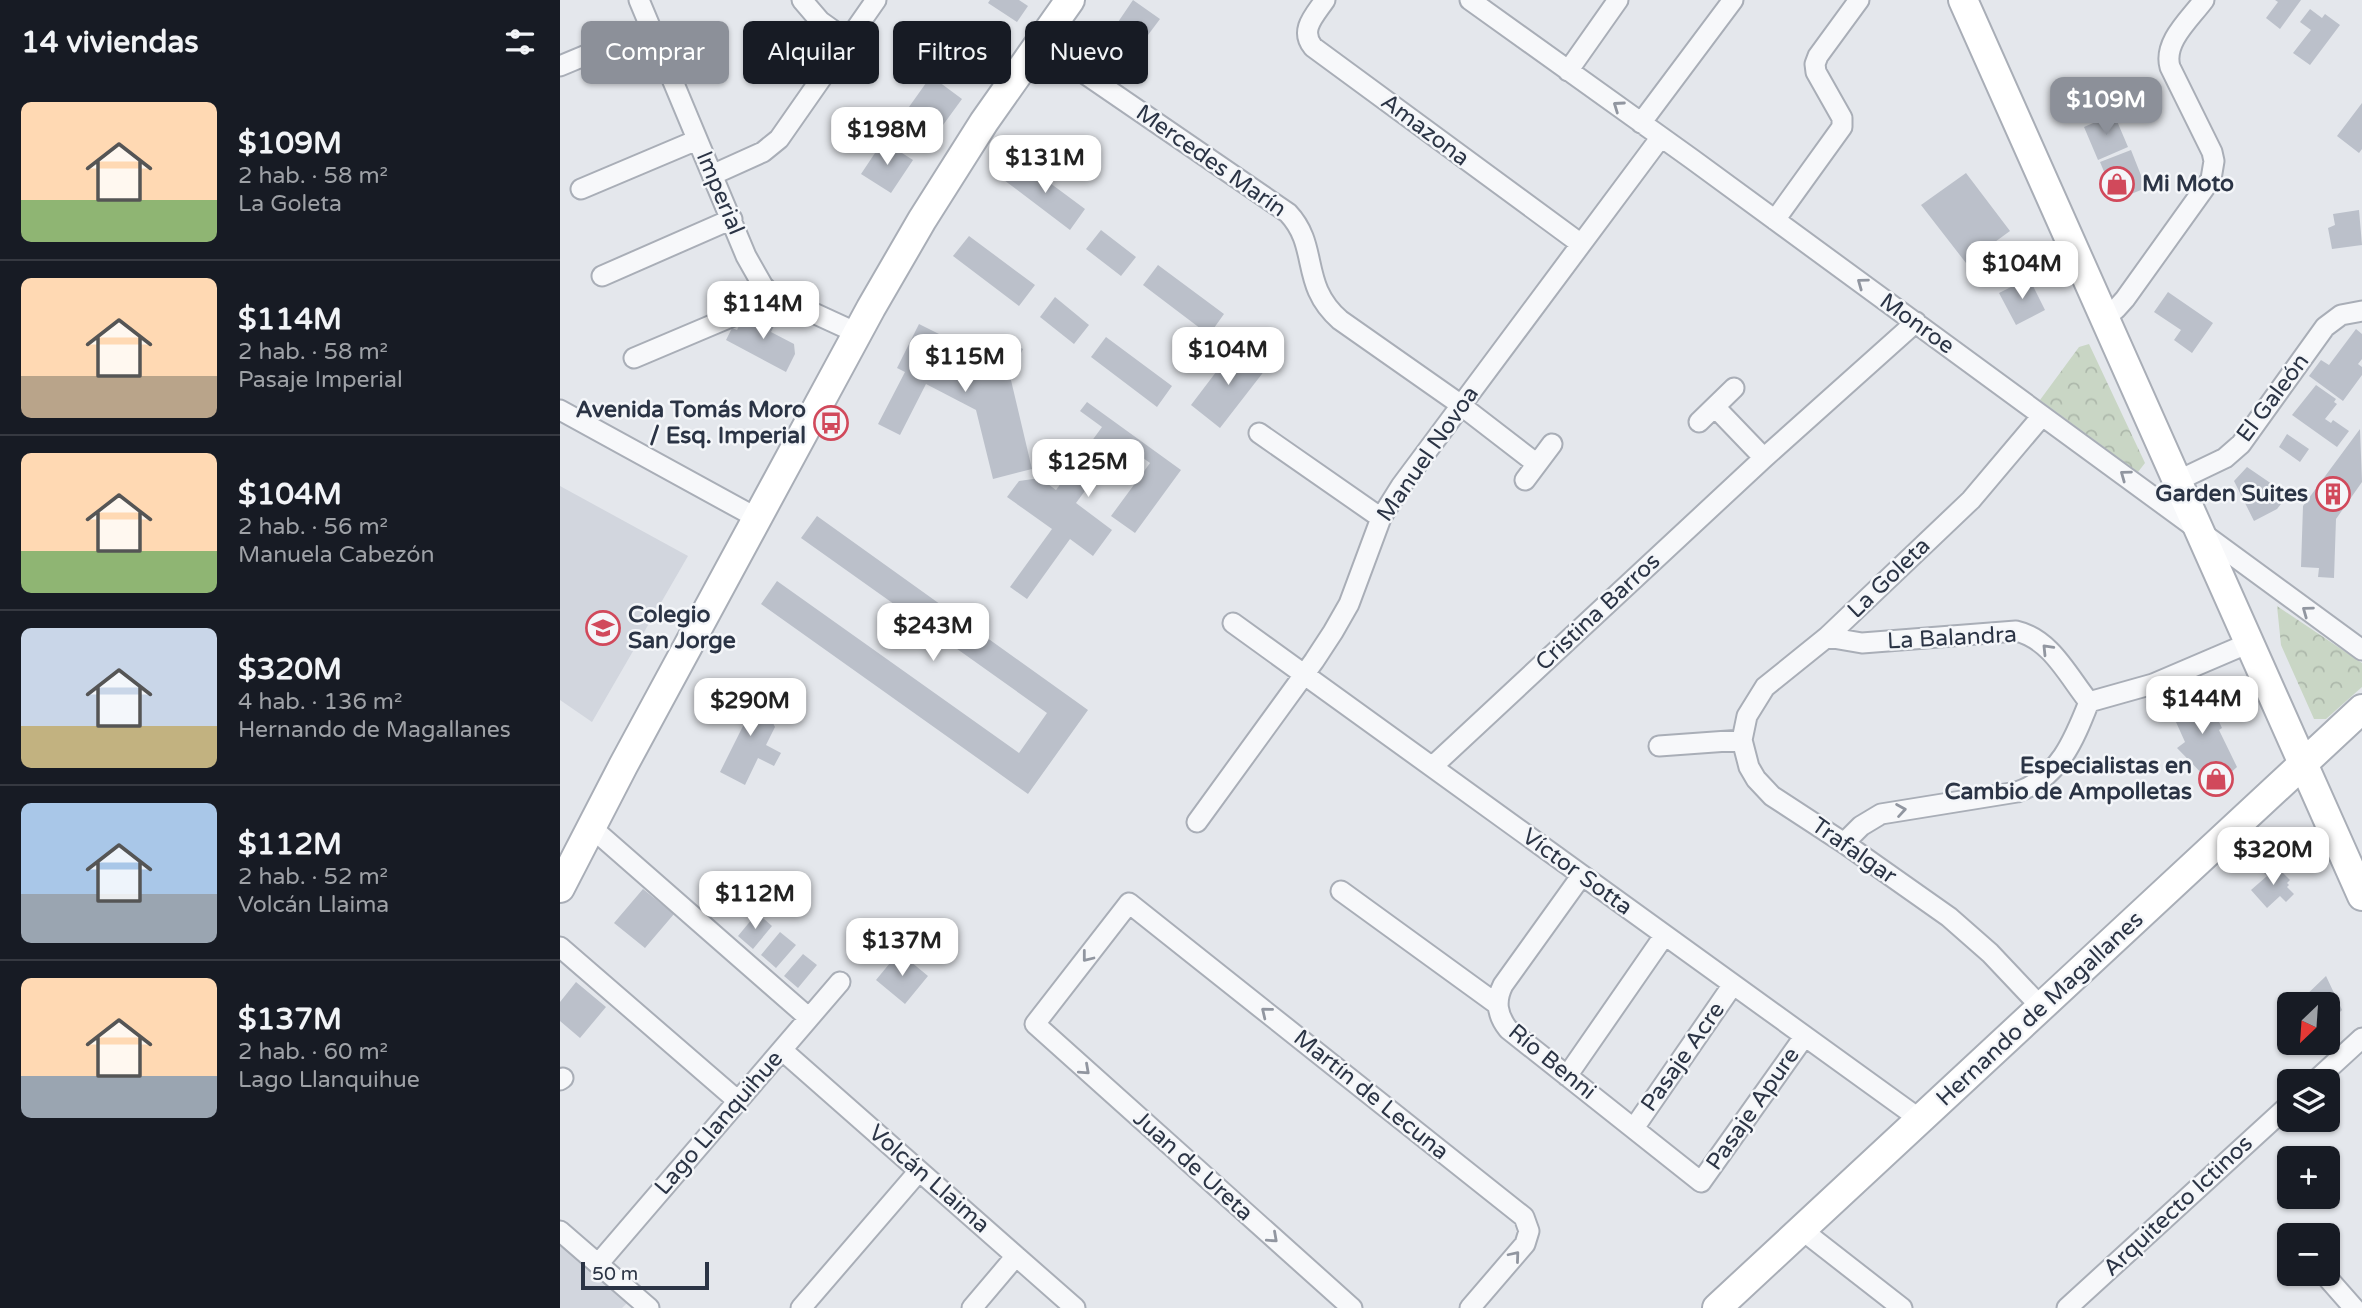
<!DOCTYPE html>
<html lang="es">
<meta charset="utf-8">
<style>
:root{--surface:#171b24;--page:#20242c;--text:#f1f3f6;--muted:#9ea1a6;--line:#363941;--accent:#8c9099}
body{margin:0;font-family:"Varela Round",sans-serif;background:var(--page);color:var(--text);height:100vh;display:flex;flex-direction:column;font-size:26px;white-space:nowrap}
*{box-sizing:border-box;margin:0}
p{font-size:23px;color:var(--muted)}
.icon{flex:none;width:38px;height:38px;fill:none;stroke:currentColor;stroke-width:2;stroke-linecap:round;stroke-linejoin:round}
.map{position:relative;flex:1;overflow:hidden}
.panel{display:flex;flex-direction:column;background:var(--surface);width:560px}
.panel>*{flex:none}
.banner{position:absolute;left:21px;top:21px;width:665px;height:63px;display:flex;gap:14px}
.needle{width:46px;rotate:205deg}
.buttons{position:absolute;left:1717px;top:992px;display:grid;gap:14px}
.buttons a{display:grid;place-items:center;width:63px;height:63px;border-radius:10px;background:var(--surface);box-shadow:0 2px 5px #0004;font-size:35px}
.scale{position:absolute;left:21px;bottom:18px;width:128px;box-sizing:border-box;padding-left:7px;border:4px solid #2b3445;border-top:0;font-size:19px;line-height:24px;white-space:nowrap;color:#2b3445;-webkit-text-stroke:5px #f4f6f9;paint-order:stroke}
.price{position:absolute;translate:-50% -60px;padding:0 16px;border-radius:14px;background:#fff;color:#222;font-size:23px;line-height:46px;filter:drop-shadow(0 2px 4px #0008)}
.price::after{content:'';position:absolute;left:50%;top:42px;width:21px;height:16px;margin-left:-10px;background:inherit;clip-path:polygon(0 0,100% 0,50% 100%)}
.price.active{background:var(--accent);color:#fff}
ul{padding:0;list-style:none}
li{display:flex;align-items:center;gap:21px;height:175px;padding:0 21px}
li+li{border-top:2px solid var(--line)}
li span{display:grid;place-items:center;flex:none;width:196px;height:140px;border-radius:10px;color:#555}
li>.icon{margin-inline-start:auto}
span .icon{width:84px;height:84px;fill:#fffc;stroke-width:1}
li b{font-size:30px}
h2{display:flex;justify-content:space-between;align-items:center;height:84px;padding:0 21px;font-size:30px}
.pill{padding:0 24px;border-radius:10px;background:var(--surface);box-shadow:0 2px 5px #0004;font-size:24px;line-height:63px}
.pill.active{background:var(--accent);color:#fff}
main{display:flex;flex:1;min-height:0}
.map>svg:first-child{display:block}
.built{fill:#d2d6de}
.park{fill:url(#park-crowns)}
.building{fill:#bbc0ca}
.lines{fill:none;stroke-linecap:round;stroke-linejoin:round}
.street-casing{stroke:#a9aeb7;stroke-width:23}
.secondary-casing{stroke:#a9aeb7;stroke-width:32}
.street{stroke:#f7f8fa;stroke-width:19}
.secondary{stroke:#fff;stroke-width:28}
.oneway{stroke:#9196a0}
.labels{text-anchor:middle;dominant-baseline:central;stroke-width:5;stroke-linejoin:round;paint-order:stroke}
.street-label{font-size:23px;fill:#2b3445;stroke:#f4f6f9}
.poi-label{font-size:23px;font-weight:bold;fill:#2b3445;stroke:#f4f6f9;text-anchor:end}
</style>
<main>
<section class="panel">
<h2>14 viviendas<svg class="icon" aria-label="filters" viewBox="0 0 24 24"><path d="M4 7h16M4 17h16"/><circle cx="9" cy="7" r="2"/><circle cx="15" cy="17" r="2"/></svg></h2>
<ul>
<li><span style="background:linear-gradient(#ffd9b3 70%,#8fb573 0)"><svg class="icon" aria-label="home" viewBox="0 0 24 24"><path d="M3 11l9-7 9 7M6 9v11h12V9"/></svg></span><div><b>$109M</b><p>2 hab. · 58 m²</p><p>La Goleta</p></div></li>
<li><span style="background:linear-gradient(#ffd9b3 70%,#b9a48a 0)"><svg class="icon" aria-label="home" viewBox="0 0 24 24"><path d="M3 11l9-7 9 7M6 9v11h12V9"/></svg></span><div><b>$114M</b><p>2 hab. · 58 m²</p><p>Pasaje Imperial</p></div></li>
<li><span style="background:linear-gradient(#ffd9b3 70%,#8fb573 0)"><svg class="icon" aria-label="home" viewBox="0 0 24 24"><path d="M3 11l9-7 9 7M6 9v11h12V9"/></svg></span><div><b>$104M</b><p>2 hab. · 56 m²</p><p>Manuela Cabezón</p></div></li>
<li><span style="background:linear-gradient(#c9d6e8 70%,#c2b280 0)"><svg class="icon" aria-label="home" viewBox="0 0 24 24"><path d="M3 11l9-7 9 7M6 9v11h12V9"/></svg></span><div><b>$320M</b><p>4 hab. · 136 m²</p><p>Hernando de Magallanes</p></div></li>
<li><span style="background:linear-gradient(#a9c7e8 65%,#9aa5b1 0)"><svg class="icon" aria-label="home" viewBox="0 0 24 24"><path d="M3 11l9-7 9 7M6 9v11h12V9"/></svg></span><div><b>$112M</b><p>2 hab. · 52 m²</p><p>Volcán Llaima</p></div></li>
<li><span style="background:linear-gradient(#ffd9b3 70%,#9aa5b1 0)"><svg class="icon" aria-label="home" viewBox="0 0 24 24"><path d="M3 11l9-7 9 7M6 9v11h12V9"/></svg></span><div><b>$137M</b><p>2 hab. · 60 m²</p><p>Lago Llanquihue</p></div></li>
</ul>
</section>
<div class="map">
<svg width="1802" height="1308" viewBox="0 0 1802 1308">
<defs>
<pattern id="park-crowns" width="20" height="18" patternUnits="userSpaceOnUse" patternTransform="scale(1.75)"><rect width="20" height="18" fill="#c9d6c5"/><path d="M2 6a3 3 0 1 1 6 0M12 15a3 3 0 1 1 6 0" fill="none" stroke="#adb8ab"/></pattern>
</defs>
<rect width="100%" height="100%" fill="#e4e7ec"/>
<path class="built" d="M0 486 128 556 32 722 0 700Z
M0 1244 67 1303 62 1308H0Z"/>
<path class="park" d="M1529 344 1585 463 1578 472 1480 400 1519 347Z
M1717 606 1802 663V687L1766 719H1754L1721 645Z"/>
<path class="building" d="M430 0H459L468 6 457 22 428 3Z
M573 0 600 19 582 43 556 25Z
M1715 0H1741L1720 29 1706 18 1718 2Z
M1750 9 1762 18 1765 14 1780 25 1750 65 1733 53 1751 30 1740 22Z
M371 76 402 99 375 136 344 114Z
M1802 103V149L1799 153 1777 136Z
M1554 114 1568 147 1538 160 1524 127Z
M323 141 353 160 331 193 301 174Z
M1571 150 1586 188 1556 200 1540 162Z
M459 160 525 209 510 230 444 180Z
M1406 173 1450 231 1406 263 1361 205Z
M1799 210 1802 245 1772 249 1768 228 1775 225 1773 214Z
M541 230 576 257 561 276 526 249Z
M409 236 475 285 459 306 393 256Z
M598 265 664 314 649 335 583 285Z
M1469 278 1485 310 1456 325 1439 293Z
M1608 292 1653 323 1632 353 1614 340 1621 330 1594 312Z
M495 297 529 325 514 344 480 317Z
M201 313 217 320 211 332 234 344 235 354 226 372 166 340 172 328 177 330 182 320Z
M359 324 433 361 444 339 463 349 450 376 472 469 433 479 416 410 366 384 340 435 318 424 345 372 337 368Z
M1796 329 1802 334V359L1798 364 1802 367V375L1783 401 1749 376 1761 360 1769 365Z
M546 337 612 386 597 407 531 357Z
M675 347 705 370 660 428 631 405Z
M1756 385 1776 399 1774 402 1777 404 1765 419 1771 423 1773 420 1789 431 1777 447 1732 415Z
M527 402 621 470 575 533 551 516 590 463 561 442 516 503 552 530 533 556 510 539 467 599 450 587 492 529 447 497 459 481 480 478 496 490 542 427 520 411Z
M1800 429 1802 482 1776 519 1774 578 1758 577 1759 568 1741 567 1743 506Z
M1727 434 1749 449 1740 462 1719 447Z
M1687 467 1728 495 1717 509 1694 521 1674 481Z
M257 516 528 710 468 794 201 604 217 581 459 753 487 713 241 538Z
M1642 686 1662 728 1659 730 1677 767 1655 787 1617 748 1625 742 1607 702Z
M195 687 215 727 206 745 221 753 214 766 198 758 185 785 160 772 184 724 170 699Z
M1711 865 1720 874 1722 872 1730 880 1727 883 1729 885 1727 887 1734 894 1726 902 1720 896 1707 908 1691 890 1707 876 1703 872Z
M83 889 114 914 85 948 54 923Z
M197 913 212 926 193 949 178 936Z
M220 932 236 945 216 968 201 955Z
M339 952 368 976 345 1004 316 980Z
M243 954 257 965 238 988 224 976Z
M1766 976 1782 1010 1768 1024V1004H1744L1740 1001Z
M16 982 46 1007 20 1038 0 1021V1002Z"/>
<g class="lines">
<g class="street-casing">
<path id="street" d="M79 0 186 256 203 286 210 293 297 333
M242 0 260 21 288 41
M765 0C755 15 739 30 753 47L1021 244
M910 0 1132 159 1802 650
M480 43 728 213C760 247 739 284 780 320L894 400 977 464
M0 66 91 28
M1008 71 1058 0
M1081 123 1173 0
M152 175 203 152 219 139 316 0
M21 189 137 140
M1215 220 1282 127V118L1256 72 1255 64 1258 56 1299 0
M42 276 172 219
M1544 317 1556 309 1565 299 1651 179 1654 161 1652 152 1610 67C1603 42 1630 19 1644 0
M74 358 197 306 210 293
M1155 407 1204 458
M0 410 197 518
M1482 416 1411 500 1267 637 1205 687 1187 716 1182 740 1189 767 1196 779 1212 796 1284 843 1389 917 1430 953 1482 1008
M1139 422 1174 388
M699 433 821 518
M965 480 992 444
M1617 481 1665 458 1681 444 1765 327 1781 315 1802 311
M673 623 1361 1120
M1267 637 1302 643 1456 631C1491 639 1508 676 1529 702
M1529 702 1593 684 1689 643
M1099 746 1182 740
M873 766 1204 458 1356 322
M637 822 754 661 773 632 789 604 821 518 841 486 1101 137
M32 828 249 1018
M1284 843 1301 826 1321 814 1457 792C1499 778 1514 740 1529 702
M1022 875 943 985C935 1001 937 1015 948 1029L1141 1182 1244 1037
M781 891 938 1005
M0 947 178 1101
M222 1050 515 1308
M1007 1076 1104 936
M0 1080 3 1078
M1754 1082 1802 1038
M1074 1128 1172 986
M1242 1230 1342 1308
M0 1231 89 1308
M38 1264 280 982
M1764 1274 1794 1308
M241 1308 359 1171
M412 1308 456 1256
M792 1308 475 1024 569 903 964 1217 969 1231 965 1244 910 1308
M1507 1308 1729 1105"/>
</g>
<g class="secondary-casing">
<path id="secondary" d="M1403 0 1802 896
M0 888 63 766 311 308 362 220 424 122 510 0
M1157 1308 1802 709"/>
</g>
<use href="#street" class="street"/>
<use href="#secondary" class="secondary"/>
</g>
<defs><path id="oneway-chevron" d="M-2-3.5L2.5 0L-2 3.5" fill="none" stroke-width="1.6" stroke-linecap="round" stroke-linejoin="round" transform="scale(1.75)"/></defs>
<g class="oneway">
<use href="#oneway-chevron" transform="translate(1058 106) rotate(-145)"/>
<use href="#oneway-chevron" transform="translate(1302 283) rotate(-144)"/>
<use href="#oneway-chevron" transform="translate(1565 475) rotate(-144)"/>
<use href="#oneway-chevron" transform="translate(1747 611) rotate(-144)"/>
<use href="#oneway-chevron" transform="translate(1487 649) rotate(-134)"/>
<use href="#oneway-chevron" transform="translate(1341 810) rotate(-9)"/>
<use href="#oneway-chevron" transform="translate(527 957) rotate(128)"/>
<use href="#oneway-chevron" transform="translate(706 1012) rotate(-141)"/>
<use href="#oneway-chevron" transform="translate(525 1070) rotate(42)"/>
<use href="#oneway-chevron" transform="translate(713 1238) rotate(42)"/>
<use href="#oneway-chevron" transform="translate(955 1256) rotate(-50)"/>
</g>
<defs>
<g id="shop-ring" transform="scale(1.75)"><circle r="9.5" fill="#f4f6f9" stroke="#d1495b" stroke-width="1.5"/><path d="M-5-2.5h2.3a2.7 3.5 0 0 1 5.4 0H5L5.5 6h-11ZM-1.5-2.5h3a1.5 2.3 0 0 0-3 0Z" fill="#d1495b"/></g>
<g id="bus-ring" transform="scale(1.75)"><circle r="9.5" fill="#f4f6f9" stroke="#d1495b" stroke-width="1.5"/><path d="M-5-6H5V4H4V6H2V4H-2V6H-4V4H-5ZM-3.5-4V0h7V-4ZM-3.5 1.2v1.5H-2V1.2ZM2 1.2v1.5H3.5V1.2Z" fill="#d1495b"/></g>
<g id="building-ring" transform="scale(1.75)"><circle r="9.5" fill="#f4f6f9" stroke="#d1495b" stroke-width="1.5"/><path d="M-4-6H4V6H1V3H-1V6H-4ZM-2.5-4.3h1.7v1.8h-1.7ZM.8-4.3h1.7v1.8H.8ZM-2.5-1h1.7V.8h-1.7ZM.8-1h1.7V.8H.8Z" fill="#d1495b"/></g>
<g id="school-ring" transform="scale(1.75)"><circle r="9.5" fill="#f4f6f9" stroke="#d1495b" stroke-width="1.5"/><path d="M0-5L7-2L0 1L-7-2ZM-4 1L0 2.5L4 1V4Q0 6-4 4Z" fill="#d1495b"/></g>
</defs>
<g fill-rule="evenodd">
<use href="#shop-ring" x="1557" y="184"/>
<use href="#bus-ring" x="271" y="423"/>
<use href="#building-ring" x="1773" y="494"/>
<use href="#school-ring" x="43" y="628"/>
<use href="#shop-ring" x="1656" y="779"/>
</g>
<g class="labels">
<g class="street-label">
<text transform="translate(865 130) rotate(37)">Amazona</text>
<text transform="translate(651 161) rotate(35)">Mercedes Marín</text>
<text transform="translate(160 193) rotate(67)">Imperial</text>
<text transform="translate(1357 324) rotate(36)">Monroe</text>
<text transform="translate(1713 398) rotate(-53)">El Galeón</text>
<text transform="translate(868 454) rotate(-55)">Manuel Novoa</text>
<text transform="translate(1329 578) rotate(-44)">La Goleta</text>
<text transform="translate(1038 612) rotate(-43)">Cristina Barros</text>
<text transform="translate(1392 638) rotate(-3)">La Balandra</text>
<text transform="translate(1294 851) rotate(35)">Trafalgar</text>
<text transform="translate(1017 872) rotate(36)">Víctor Sotta</text>
<text transform="translate(1480 1009) rotate(-43)">Hernando de Magallanes</text>
<text transform="translate(1123 1057) rotate(-55)">Pasaje Acre</text>
<text transform="translate(992 1062) rotate(39)">Río Benni</text>
<text transform="translate(811 1095) rotate(39)">Martín de Lecuna</text>
<text transform="translate(1193 1109) rotate(-55)">Pasaje Apure</text>
<text transform="translate(159 1123) rotate(-49)">Lago Llanquihue</text>
<text transform="translate(633 1166) rotate(42)">Juan de Ureta</text>
<text transform="translate(369 1179) rotate(41)">Volcán Llaima</text>
<text transform="translate(1618 1206) rotate(-43)">Arquitecto Ictinos</text>
</g>
<g class="poi-label">
<text x="1582" y="184" text-anchor="start">Mi Moto</text>
<text x="246" y="410">Avenida Tomás Moro<tspan x="246" dy="26">/ Esq. Imperial</tspan></text>
<text x="1748" y="494">Garden Suites</text>
<text x="68" y="615" text-anchor="start">Colegio<tspan x="68" dy="26">San Jorge</tspan></text>
<text x="1632" y="766">Especialistas en<tspan x="1632" dy="26">Cambio de Ampolletas</tspan></text>
</g>
</g>
</svg>
<div class="buttons">
<a><svg class="needle" viewBox="-14 -14 28 28"><path d="M0-13l5 13h-10z" fill="#e53935"/><path d="M0 13l5-13h-10z" fill="#9ea1a6"/></svg></a>
<a><svg class="icon" aria-label="layers" viewBox="0 0 24 24"><path d="M12 4l9 5-9 5-9-5zM3 14l9 5 9-5"/></svg></a>
<a>+</a>
<a>−</a>
</div>
<div class="scale">50 m</div>
<b class="price active" style="left:1546px;top:137px">$109M</b>
<b class="price" style="left:327px;top:167px">$198M</b>
<b class="price" style="left:485px;top:195px">$131M</b>
<b class="price" style="left:1462px;top:301px">$104M</b>
<b class="price" style="left:203px;top:341px">$114M</b>
<b class="price" style="left:668px;top:387px">$104M</b>
<b class="price" style="left:405px;top:394px">$115M</b>
<b class="price" style="left:528px;top:499px">$125M</b>
<b class="price" style="left:373px;top:663px">$243M</b>
<b class="price" style="left:1642px;top:736px">$144M</b>
<b class="price" style="left:190px;top:738px">$290M</b>
<b class="price" style="left:1713px;top:887px">$320M</b>
<b class="price" style="left:195px;top:931px">$112M</b>
<b class="price" style="left:342px;top:978px">$137M</b>
<div class="banner">
<a class="pill active">Comprar</a>
<a class="pill">Alquilar</a>
<a class="pill">Filtros</a>
<a class="pill">Nuevo</a>
</div>
</div>
</main>
